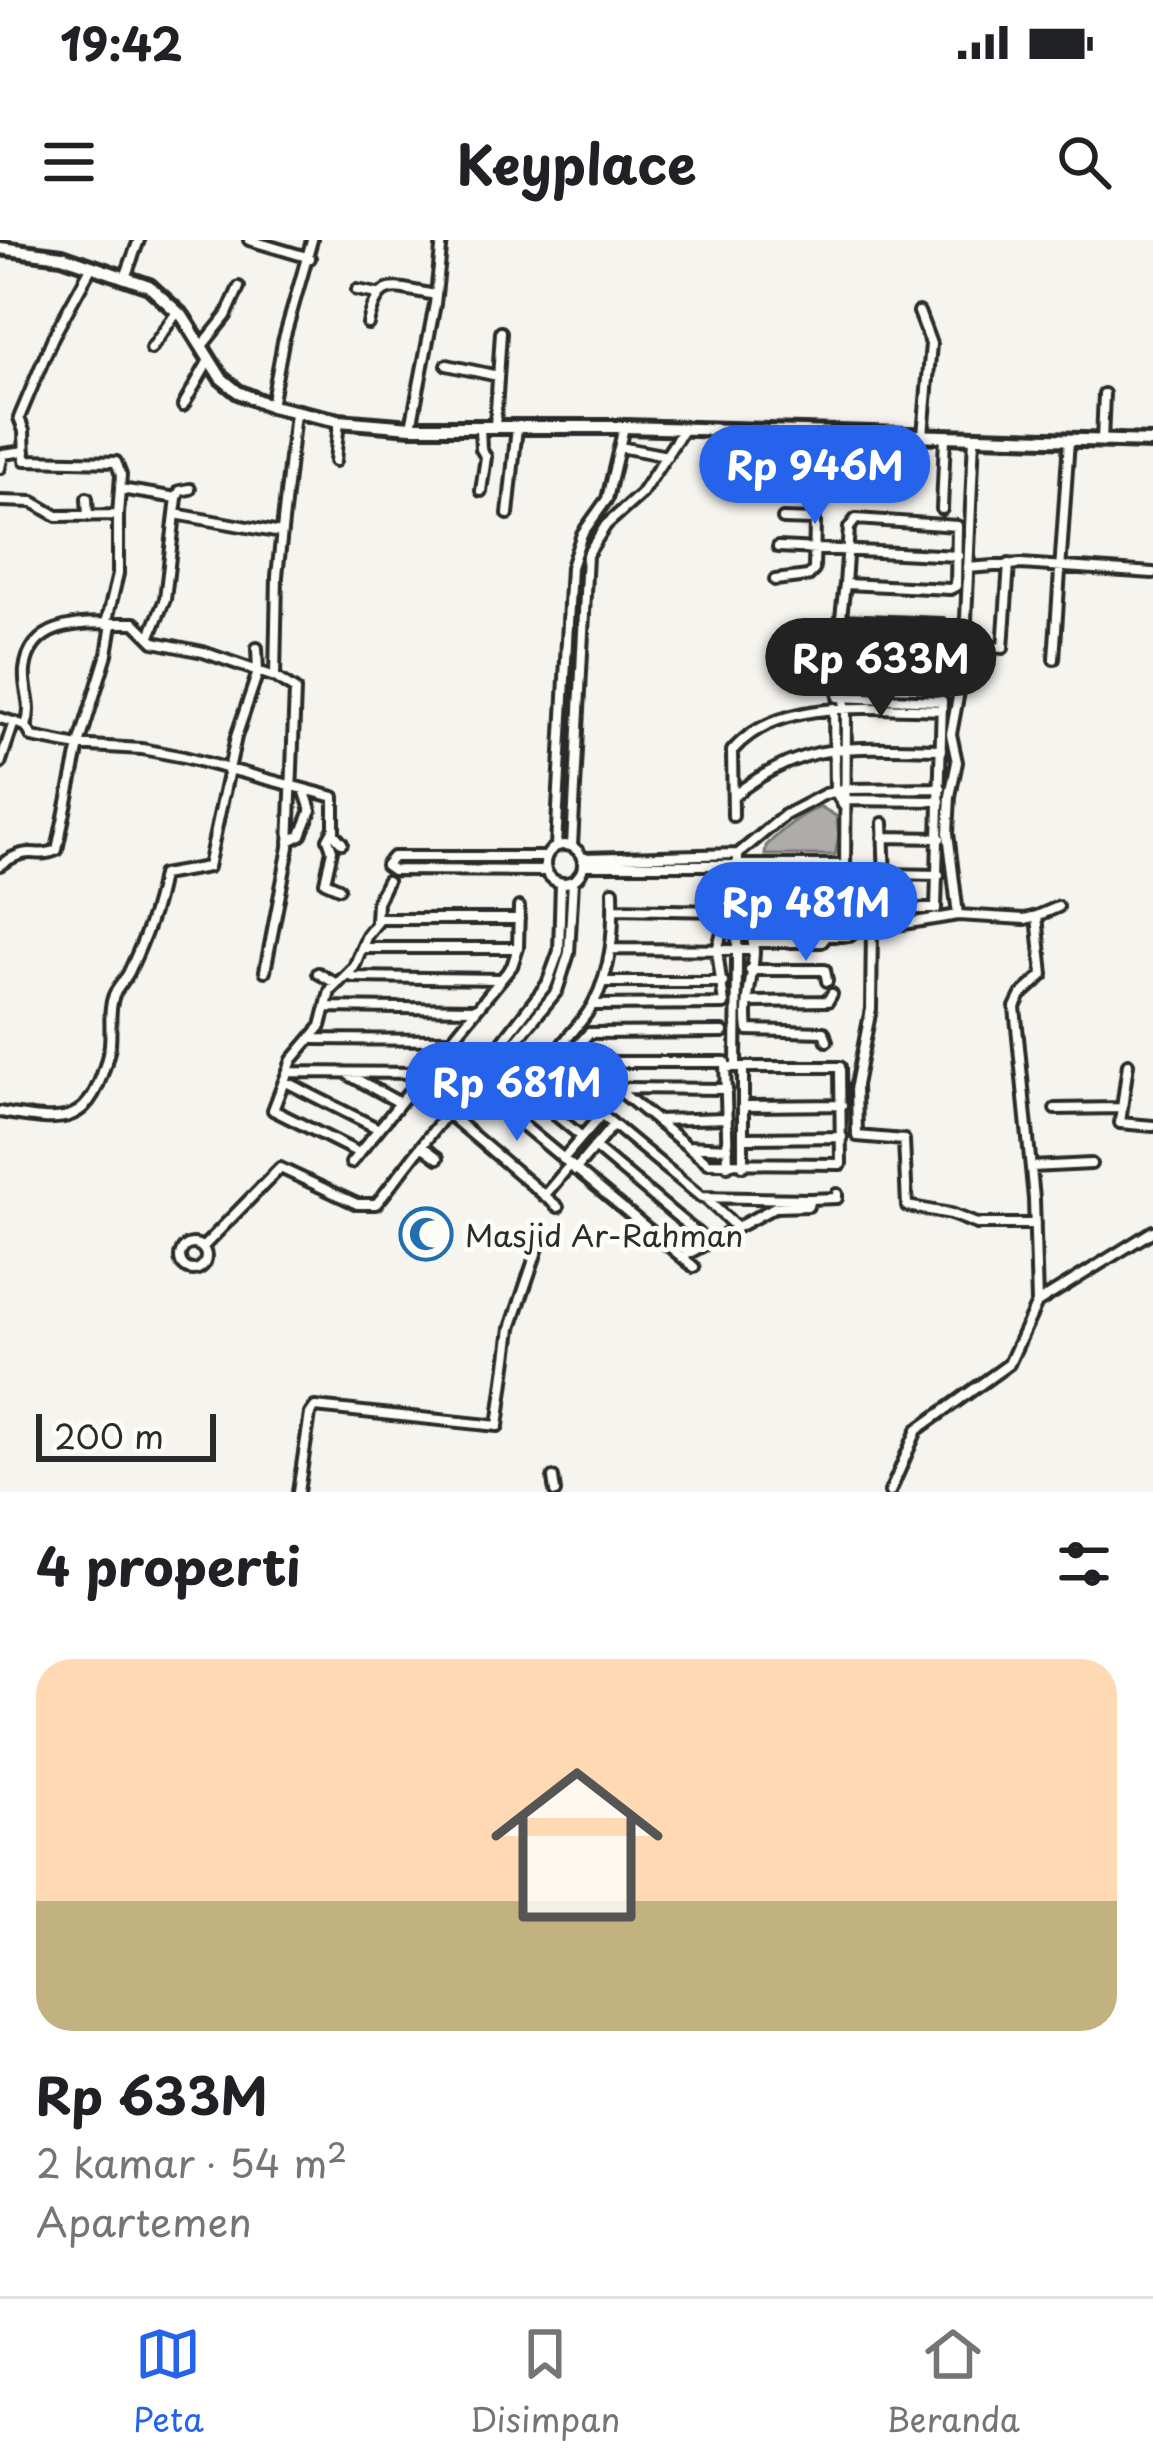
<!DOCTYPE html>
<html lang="id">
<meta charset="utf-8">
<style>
:root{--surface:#fff;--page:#f2f2f2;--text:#202124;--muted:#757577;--line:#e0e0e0;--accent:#2563eb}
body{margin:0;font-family:"Playpen Sans",sans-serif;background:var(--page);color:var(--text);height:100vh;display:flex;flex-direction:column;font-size:45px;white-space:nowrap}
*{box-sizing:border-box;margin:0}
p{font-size:39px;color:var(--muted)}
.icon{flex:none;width:66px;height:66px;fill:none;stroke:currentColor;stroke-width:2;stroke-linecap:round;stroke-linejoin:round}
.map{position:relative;height:1252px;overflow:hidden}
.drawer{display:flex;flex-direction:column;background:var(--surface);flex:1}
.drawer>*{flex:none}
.scale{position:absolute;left:36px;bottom:30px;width:180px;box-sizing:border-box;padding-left:12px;border:6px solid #2b2b2b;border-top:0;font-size:33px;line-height:42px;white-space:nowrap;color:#2b2b2b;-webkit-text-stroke:9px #fdfcf7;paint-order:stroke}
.price{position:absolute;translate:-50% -102px;padding:0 27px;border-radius:42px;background:var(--accent);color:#fff;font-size:39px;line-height:78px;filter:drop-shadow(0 3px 6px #0008)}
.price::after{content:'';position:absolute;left:50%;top:72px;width:36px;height:27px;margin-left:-18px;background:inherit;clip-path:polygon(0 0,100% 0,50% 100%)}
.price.current{background:#222;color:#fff}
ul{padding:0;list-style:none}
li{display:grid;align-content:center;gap:24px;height:636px;padding:0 36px}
li span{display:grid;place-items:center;height:372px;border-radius:36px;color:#555}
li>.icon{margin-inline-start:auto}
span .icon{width:216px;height:216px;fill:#fffc;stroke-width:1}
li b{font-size:51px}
h2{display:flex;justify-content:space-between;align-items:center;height:144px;padding:0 36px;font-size:51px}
.status{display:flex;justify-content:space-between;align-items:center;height:84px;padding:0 60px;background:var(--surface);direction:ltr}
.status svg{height:33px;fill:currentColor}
header{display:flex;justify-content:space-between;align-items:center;height:156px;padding:0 36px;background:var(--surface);font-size:54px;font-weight:700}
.menu{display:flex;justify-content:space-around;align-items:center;height:168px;border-top:3px solid var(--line);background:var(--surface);font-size:33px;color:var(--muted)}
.menu a{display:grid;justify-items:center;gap:6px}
.menu .current{color:var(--accent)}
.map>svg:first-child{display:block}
.water{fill:#adaca9;stroke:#797877;stroke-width:3}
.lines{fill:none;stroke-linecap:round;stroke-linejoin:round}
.minor-casing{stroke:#2b2b2b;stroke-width:16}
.major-casing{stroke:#2b2b2b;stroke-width:20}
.minor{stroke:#fdfcf7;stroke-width:8}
.major{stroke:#fdfcf7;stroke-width:10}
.labels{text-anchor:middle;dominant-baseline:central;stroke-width:10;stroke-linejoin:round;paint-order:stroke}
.poi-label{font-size:30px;fill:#2b2b2b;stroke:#fdfcf7;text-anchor:start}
</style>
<div class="status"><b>19:42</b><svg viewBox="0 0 49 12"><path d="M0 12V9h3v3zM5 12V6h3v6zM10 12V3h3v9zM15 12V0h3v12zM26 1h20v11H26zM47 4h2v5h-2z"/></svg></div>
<header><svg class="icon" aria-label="menu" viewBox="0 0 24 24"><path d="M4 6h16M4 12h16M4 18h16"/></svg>Keyplace<svg class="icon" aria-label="search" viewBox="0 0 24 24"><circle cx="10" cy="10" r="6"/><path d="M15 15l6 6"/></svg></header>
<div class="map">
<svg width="1153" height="1252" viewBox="0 0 1153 1252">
<rect width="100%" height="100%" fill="#f5f4ef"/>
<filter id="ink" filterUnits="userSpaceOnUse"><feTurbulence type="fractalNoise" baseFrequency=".00833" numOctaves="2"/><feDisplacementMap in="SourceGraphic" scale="24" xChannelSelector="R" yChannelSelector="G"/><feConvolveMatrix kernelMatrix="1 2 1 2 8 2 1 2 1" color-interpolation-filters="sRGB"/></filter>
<g filter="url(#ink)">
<path class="water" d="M821 567 836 576 839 595 835 615H765L766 606C782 590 799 575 821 567Z"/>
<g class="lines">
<g class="minor-casing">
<path id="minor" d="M249 0 310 18
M92 26 53 97 19 178 24 191 25 220 116 222 121 235 118 275
M126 35 139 0
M357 50 377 54
M919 72 931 104 923 195
M368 84C379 36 393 48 436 55
M202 106 226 76 239 47
M151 109 177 72
M447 125 498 136
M183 166 209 120
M271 166 283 102 312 0
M495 186 501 92
M411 187 435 64 442 0
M480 187 481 209 486 217 481 251
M1102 200 1104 154
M620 207 667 216
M335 221 339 181
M0 228 3 214 25 211
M807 238 811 194
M120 249 177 258 175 274
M87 258 88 276
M177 258 180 251 190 249
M0 261 33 262 57 276 118 275V334L106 384
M942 269 945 197
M508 274 517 187
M856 279 957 286 956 346 950 349 845 344 849 288Z
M778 307 958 316
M967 328 1021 324 1153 333
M775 340 808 336 814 330 815 280 783 279
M150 396 165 359 175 274 281 293
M966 405 1003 408 1009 324
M840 416 934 422 942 418 946 393 942 384 840 380
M1054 419 1069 200
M838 457 942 461 936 669H886L883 583
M834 468 835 551 843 565
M0 478 26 486 32 497 73 505 142 509 184 517 334 557V594L342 603
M26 486C34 465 23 451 25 430 31 375 95 384 135 383L154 402 203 412 275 437 277 336 295 173
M0 524 14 482
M733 556C807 498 853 508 941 509
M840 560 940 561
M733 576 732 511C778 456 878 469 942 470
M333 590 328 599 332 610 325 642 339 648
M883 597 940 598
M289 601 301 595 311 570 304 549
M545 624a19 19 0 1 1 38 0a19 19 0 1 1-38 0Z
M556 606 571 327 582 294 607 259 624 187
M572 606 587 315 606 285 641 254 683 190
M546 617H393L386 625 393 630 546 631
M583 618 738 614 785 575 825 554 847 549 941 548
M0 625C32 603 34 620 57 610L79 505 107 414 112 384
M584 625H845
M884 634 939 635
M845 639 846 468C833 430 840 384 845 344
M958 675 948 593 950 556 957 522 951 494 964 425 974 197
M376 681 377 662 387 641
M751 696H850L857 690V669L752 667 746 673C747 687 754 698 754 712 753 738 744 762 748 790L824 792 827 801
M754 702H822L827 696
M362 708H518
M611 709 754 710
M750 730H825L827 741
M265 731 289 607 295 450 275 437
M318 733 335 743
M348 733 353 737 500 739
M603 742H723
M748 762 828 761 832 754
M593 765 724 764 717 710 725 682 722 671 613 669
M326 767 474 769
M723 792 589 793 572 812 708 923 841 924 840 827H727
M314 799 449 800
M558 810C569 794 584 781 593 764 612 729 614 690 613 651
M585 822H725L728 926
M1128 824 1120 883 1153 886
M736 827 738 614
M743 827V926
M289 832 424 833
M349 835 400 863
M286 842 379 889
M415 846 558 967
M621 848 727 849
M525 850 582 897
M411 851 446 876
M744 866 842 865
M500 868 507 872 544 827 701 957 810 959 808 966 775 967 682 1017
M1055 869 1120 868
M0 872C66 883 90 888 109 811 113 794 107 772 114 755 117 748 125 740 129 732 144 700 156 670 162 635L208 627 236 497 258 432 257 408
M507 872 694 1027
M451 874 463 866 557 751 569 713 573 641
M657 880 727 878
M743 898 842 897
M687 906 728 908
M423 907 438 918
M594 907 709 1003
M359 913 273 870 292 820 321 786 330 751 354 727 367 695 380 679H519
M563 919 601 875
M351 923 512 726 518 708 519 667
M1031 927 1091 924
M575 930 613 885
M544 956 570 925
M810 959 837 958V954
M707 960 736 987
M1035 984H977L951 974 907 966 904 900 857 896 856 845 871 769 872 689 958 675 1025 679 1037 676
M180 1017a13 13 0 1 1 26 0a13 13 0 1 1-26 0Z
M203 1007 280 928 357 964H376L382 957 547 744 559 711 561 643
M1037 1063 1034 959 1015 767 1021 755 1043 735 1037 676 1058 667
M553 1238 555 1252
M298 1252 310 1174 315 1167 498 1186 511 1088 539 1005
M890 1252 917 1190 1009 1124 1037 1063 1153 991"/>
</g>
<g class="major-casing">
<path id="major" d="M0 8 62 16 149 46 183 77 221 138 238 152 271 166 339 181 411 187H624L1153 202"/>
</g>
<use href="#minor" class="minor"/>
<use href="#major" class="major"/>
</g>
</g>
<defs>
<g id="mosque-ring" transform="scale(2.7)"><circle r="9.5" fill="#fdfcf7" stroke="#1f6fb2" stroke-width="1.5"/><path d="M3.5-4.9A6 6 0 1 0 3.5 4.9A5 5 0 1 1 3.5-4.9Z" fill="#1f6fb2"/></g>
</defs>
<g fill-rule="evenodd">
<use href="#mosque-ring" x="426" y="994"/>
</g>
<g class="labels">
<g class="poi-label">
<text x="465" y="994">Masjid Ar-Rahman</text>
</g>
</g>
</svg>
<div class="scale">200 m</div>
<b class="price" style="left:815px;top:287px">Rp 946M</b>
<b class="price current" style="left:881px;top:480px">Rp 633M</b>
<b class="price" style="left:806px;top:724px">Rp 481M</b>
<b class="price" style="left:517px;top:904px">Rp 681M</b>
</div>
<section class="drawer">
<h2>4 properti<svg class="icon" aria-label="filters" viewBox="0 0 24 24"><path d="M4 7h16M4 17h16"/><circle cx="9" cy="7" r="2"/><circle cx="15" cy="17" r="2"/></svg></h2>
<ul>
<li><span style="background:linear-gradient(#ffd9b3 65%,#c2b280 0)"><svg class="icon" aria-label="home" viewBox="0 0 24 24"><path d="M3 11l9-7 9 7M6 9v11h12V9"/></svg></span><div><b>Rp 633M</b><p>2 kamar · 54 m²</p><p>Apartemen</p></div></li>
</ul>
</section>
<nav class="menu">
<a class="current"><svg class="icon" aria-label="map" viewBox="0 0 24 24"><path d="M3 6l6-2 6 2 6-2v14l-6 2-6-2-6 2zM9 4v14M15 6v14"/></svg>Peta</a>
<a><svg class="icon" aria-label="saved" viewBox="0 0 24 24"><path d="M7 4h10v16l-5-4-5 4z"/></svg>Disimpan</a>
<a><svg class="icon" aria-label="home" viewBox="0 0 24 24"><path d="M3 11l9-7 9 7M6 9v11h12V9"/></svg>Beranda</a>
</nav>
